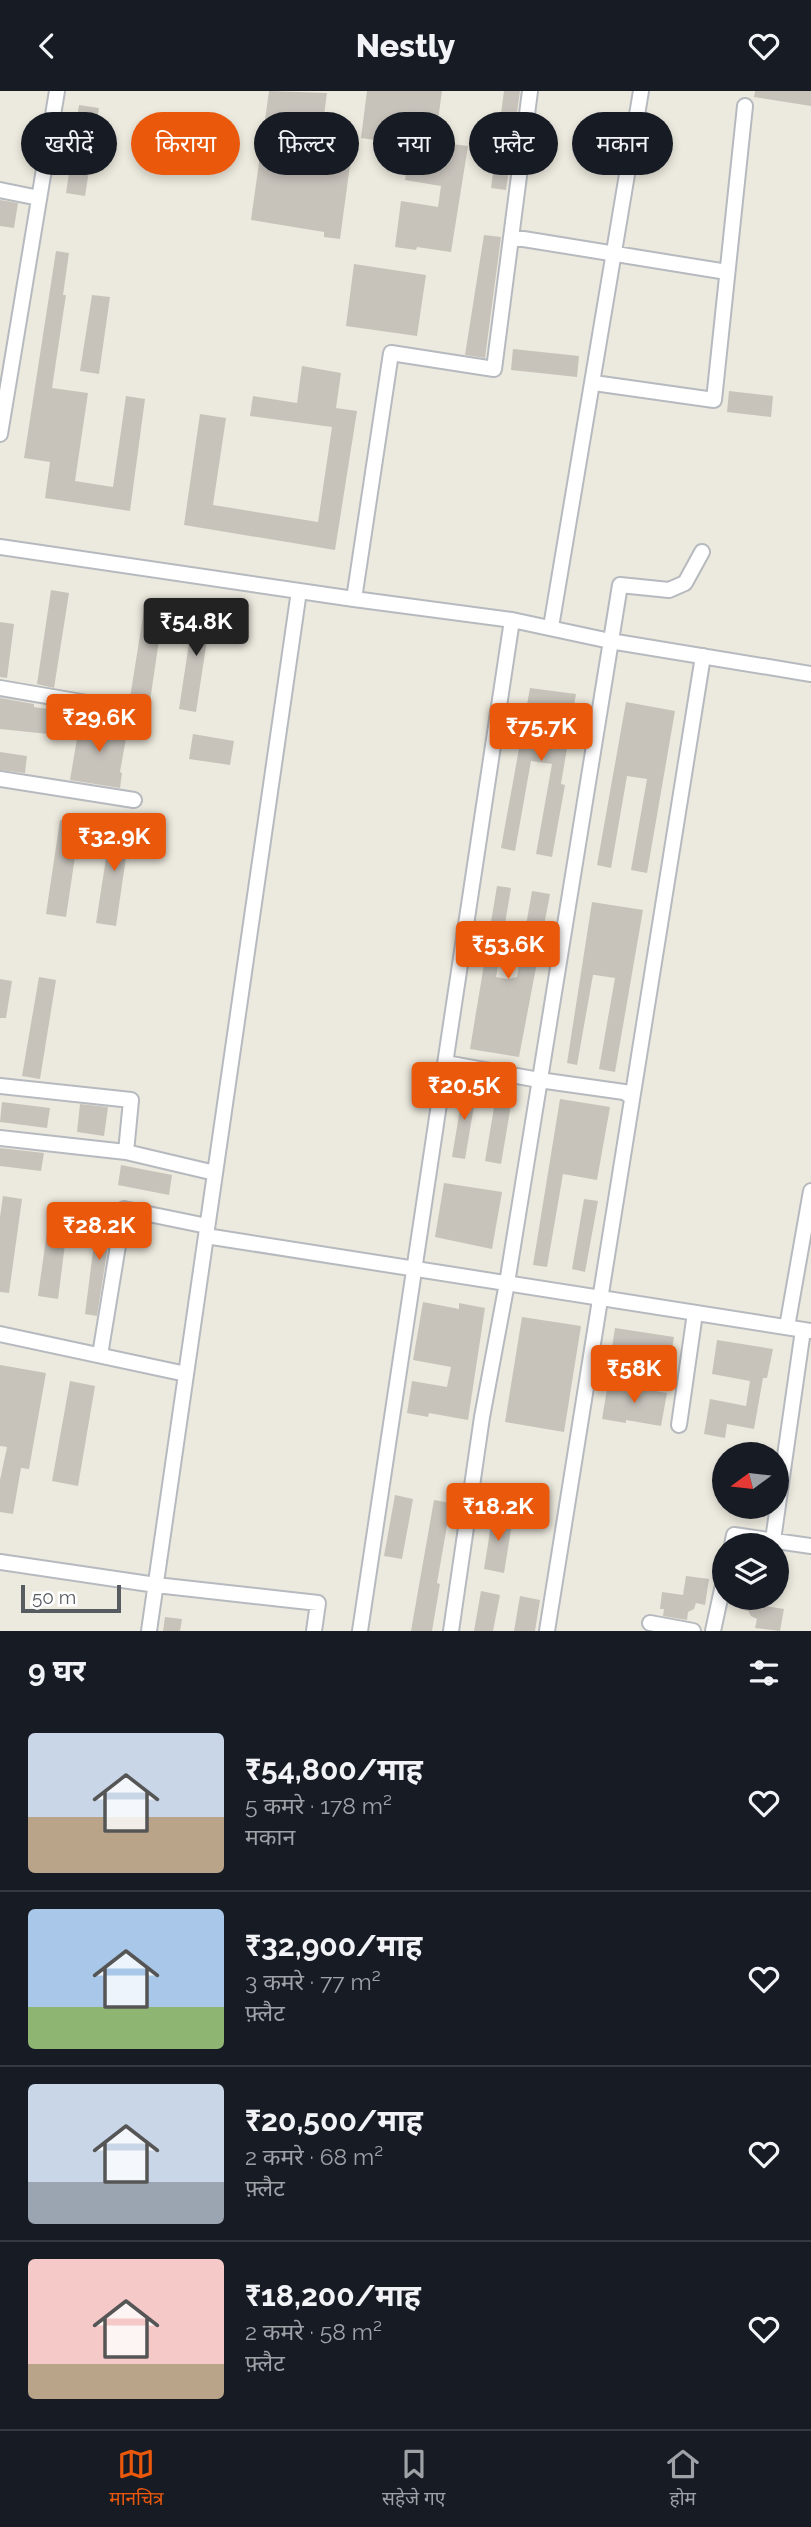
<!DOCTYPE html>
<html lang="hi">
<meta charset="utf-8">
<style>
:root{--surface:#171b24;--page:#242831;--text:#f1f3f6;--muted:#9ea1a6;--line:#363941;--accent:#ea580c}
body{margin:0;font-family:Raleway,"Noto Sans Devanagari",sans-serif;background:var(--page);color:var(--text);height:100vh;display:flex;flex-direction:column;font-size:26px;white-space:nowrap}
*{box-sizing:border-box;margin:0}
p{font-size:23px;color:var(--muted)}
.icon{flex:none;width:38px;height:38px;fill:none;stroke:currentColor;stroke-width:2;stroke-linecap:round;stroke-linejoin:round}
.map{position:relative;height:1540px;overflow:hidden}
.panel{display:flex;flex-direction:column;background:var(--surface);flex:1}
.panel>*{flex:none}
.hud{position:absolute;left:21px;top:21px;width:770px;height:63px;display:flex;gap:14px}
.needle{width:46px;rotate:255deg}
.fabs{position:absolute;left:712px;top:1351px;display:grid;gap:14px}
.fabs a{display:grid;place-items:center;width:77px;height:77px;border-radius:50%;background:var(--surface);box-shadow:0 4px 10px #0003;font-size:35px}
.scale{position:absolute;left:21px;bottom:18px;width:100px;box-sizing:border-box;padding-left:7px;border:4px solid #575c61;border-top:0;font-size:19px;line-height:24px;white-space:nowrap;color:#575c61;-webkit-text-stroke:5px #fff;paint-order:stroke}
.price{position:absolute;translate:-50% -60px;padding:0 16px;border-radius:7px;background:var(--accent);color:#fff;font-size:23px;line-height:46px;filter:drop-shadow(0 2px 4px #0008)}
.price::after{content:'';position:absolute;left:50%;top:42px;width:21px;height:16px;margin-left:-10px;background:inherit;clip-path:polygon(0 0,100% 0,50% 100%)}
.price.on{background:#222;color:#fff}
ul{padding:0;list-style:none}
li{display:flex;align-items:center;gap:21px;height:175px;padding:0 28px}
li+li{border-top:2px solid var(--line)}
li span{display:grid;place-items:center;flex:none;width:196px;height:140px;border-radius:7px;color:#555}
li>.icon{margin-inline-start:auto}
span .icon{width:84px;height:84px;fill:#fffc;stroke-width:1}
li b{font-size:30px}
h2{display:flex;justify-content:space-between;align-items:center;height:84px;padding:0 28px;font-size:30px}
.chip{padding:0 24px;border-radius:32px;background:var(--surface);box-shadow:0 4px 10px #0003;font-size:24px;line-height:63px}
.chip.on{background:var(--accent);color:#fff}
header{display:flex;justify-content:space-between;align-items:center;height:91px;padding:0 28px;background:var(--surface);font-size:32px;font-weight:800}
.tabs{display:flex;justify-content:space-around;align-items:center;height:98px;border-top:2px solid var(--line);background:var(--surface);font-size:19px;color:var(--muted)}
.tabs a{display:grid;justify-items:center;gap:4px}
.tabs .on{color:var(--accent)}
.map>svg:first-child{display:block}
.building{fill:#c7c3bb}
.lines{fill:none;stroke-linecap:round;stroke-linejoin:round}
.street-casing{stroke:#b6babf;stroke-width:18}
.street{stroke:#fff;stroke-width:14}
</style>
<header><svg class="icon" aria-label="back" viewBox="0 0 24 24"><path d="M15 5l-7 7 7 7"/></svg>Nestly<svg class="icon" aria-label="heart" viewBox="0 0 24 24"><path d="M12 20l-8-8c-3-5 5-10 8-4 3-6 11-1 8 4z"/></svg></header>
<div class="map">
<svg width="811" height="1540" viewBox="0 0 811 1540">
<rect width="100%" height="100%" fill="#ece9de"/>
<path class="building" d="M269 0 327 2 320 54 352 59 340 148 324 146V141L251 129Z
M367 0H442L435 51 468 55 451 161 417 156 416 159 395 156 401 110 438 116 441 95 405 89 410 54 361 47Z
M504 0H520L506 99 491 97Z
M755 0H811V15L754 6Z
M79 14 99 17 85 105 66 102Z
M0 109 18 112 14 137 0 135Z
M484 144 501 146 485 267 465 264Z
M56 160 69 162 63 204H66L52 297 88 302 75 390 113 396 126 305 145 308 130 420 45 407 50 371 24 367Z
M354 173 426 184 417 245 346 235Z
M92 204 110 206 99 283 80 280Z
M513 258 579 265 577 286 511 279Z
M302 275 341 282 336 317 357 320 335 459 184 434 200 323 226 327 213 414 318 431 332 336 250 325 253 305 297 312Z
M729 300 773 305 771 326 727 321Z
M51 499 69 502 54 597 37 593Z
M195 513 212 516 196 621 179 618Z
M144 519 163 522 150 610 130 607Z
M0 531 14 533 7 587 0 586Z
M530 597 576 603 561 693 565 694 552 766 536 763 552 673 531 670 515 760 501 757Z
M0 607 34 613V616L61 620 58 644 0 638Z
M626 611 675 620 647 782 631 779 647 688 627 685 611 777 597 774Z
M80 630 128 636 120 681 122 682 120 697 70 689Z
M193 643 234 650 230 674 189 668Z
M0 661 27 665 25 682 0 679Z
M112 728 131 731 116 835 96 832Z
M60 729 80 732 66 826 46 823Z
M497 795 511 797 496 886 508 888 517 886 532 800 550 803 519 966 470 958Z
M592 811 643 819 615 981 599 978 615 887 595 884H593L577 974 567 972Z
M39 886 56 889 40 988 22 985Z
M0 888 12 890 6 927H0Z
M464 994 477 997 465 1068 452 1066Z
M497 999 513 1002 501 1073 485 1070Z
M560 1008 610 1016 597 1089 563 1083 547 1176 533 1174Z
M2 1011 50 1017 47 1037 0 1031Z
M80 1013 108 1016 104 1045 77 1041Z
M0 1057 44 1062 41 1080 0 1075Z
M121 1074 172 1084 169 1104 118 1094Z
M444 1092 502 1101 492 1158 435 1146Z
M3 1105 22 1108 9 1202 0 1201V1126Z
M584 1108 598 1110 585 1181 572 1178Z
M51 1112 70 1114 58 1208 38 1205Z
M98 1121 113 1123 97 1225 85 1223Z
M423 1211 459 1218V1212L485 1217 468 1329 429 1322 428 1326 407 1322 412 1290 447 1296 451 1276 413 1269Z
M522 1226 581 1235 564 1341 505 1331Z
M615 1237 674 1246 669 1277 610 1269Z
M717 1249 773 1258 767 1287H763L754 1338 727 1333 725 1347 704 1343 710 1308 746 1315 750 1290 712 1283Z
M0 1274 46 1282 29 1378 21 1377 13 1423 0 1421V1389L7 1356 0 1355Z
M70 1290 95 1295 78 1395 52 1390Z
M608 1292 667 1302 661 1335 626 1329V1332L602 1328Z
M395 1404 413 1408 402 1468 384 1465Z
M434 1409 451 1412 437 1492 440 1493 432 1540H411Z
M493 1422 513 1426 504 1482 484 1478Z
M686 1485 709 1488 705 1514 696 1512 694 1518 688 1521 687 1529 663 1525 664 1518H660L662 1501 683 1504Z
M481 1500 500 1504 493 1540H474Z
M520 1505 540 1509 535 1540H514Z
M741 1507H766L765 1515 784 1518 780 1540 755 1537 757 1528 751 1525 748 1520 739 1518Z
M165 1526 182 1528 180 1540H163Z"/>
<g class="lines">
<g class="street-casing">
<path id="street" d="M0 99 39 107
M511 146 727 181
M594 292 714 309 745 15
M0 343 57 0
M0 456 354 508 512 529 610 550 811 583
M354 508 391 262 494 278 530 0
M551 536 641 0
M0 597 140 621
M0 688 134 709
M446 972 539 989 624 1001 632 1006
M0 995 131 1009 126 1061
M0 1047 126 1061 215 1082
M206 1145 811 1240
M787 1236 811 1100
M0 1243 186 1283
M100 1264 124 1118 207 1135
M679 1334 695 1222
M773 1449 803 1239
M732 1454 734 1444 811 1455
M0 1471 156 1494 318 1512 314 1540
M650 1532 693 1540
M149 1540 299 500
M360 1540C409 1203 462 866 512 529
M451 1540 482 1326 507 1192 620 494 669 499 685 492 702 461
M547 1540 703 565
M713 1540 724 1489"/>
</g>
<use href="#street" class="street"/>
</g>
</svg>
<div class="fabs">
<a><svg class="needle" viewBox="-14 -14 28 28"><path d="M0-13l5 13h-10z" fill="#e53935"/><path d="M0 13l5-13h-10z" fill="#9ea1a6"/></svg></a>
<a><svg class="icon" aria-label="layers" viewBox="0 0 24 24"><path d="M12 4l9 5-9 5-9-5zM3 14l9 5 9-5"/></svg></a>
</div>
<div class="scale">50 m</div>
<b class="price on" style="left:196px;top:567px">₹54.8K</b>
<b class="price" style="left:99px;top:663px">₹29.6K</b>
<b class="price" style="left:541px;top:672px">₹75.7K</b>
<b class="price" style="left:114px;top:782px">₹32.9K</b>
<b class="price" style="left:508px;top:890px">₹53.6K</b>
<b class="price" style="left:464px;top:1031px">₹20.5K</b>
<b class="price" style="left:99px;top:1171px">₹28.2K</b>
<b class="price" style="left:634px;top:1314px">₹58K</b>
<b class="price" style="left:498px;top:1452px">₹18.2K</b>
<div class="hud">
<a class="chip">खरीदें</a>
<a class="chip on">किराया</a>
<a class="chip">फ़िल्टर</a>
<a class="chip">नया</a>
<a class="chip">फ़्लैट</a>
<a class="chip">मकान</a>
</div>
</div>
<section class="panel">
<h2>9 घर<svg class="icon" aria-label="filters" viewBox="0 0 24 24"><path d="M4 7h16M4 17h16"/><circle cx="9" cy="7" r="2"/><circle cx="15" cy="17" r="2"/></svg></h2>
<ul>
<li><span style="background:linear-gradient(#c9d6e8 60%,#b9a48a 0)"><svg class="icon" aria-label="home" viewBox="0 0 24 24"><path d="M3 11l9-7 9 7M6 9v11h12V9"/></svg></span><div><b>₹54,800/माह</b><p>5 कमरे · 178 m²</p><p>मकान</p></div><svg class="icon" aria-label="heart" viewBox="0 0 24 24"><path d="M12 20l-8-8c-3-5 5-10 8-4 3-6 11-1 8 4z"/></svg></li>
<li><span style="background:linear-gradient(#a9c7e8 70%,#8fb573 0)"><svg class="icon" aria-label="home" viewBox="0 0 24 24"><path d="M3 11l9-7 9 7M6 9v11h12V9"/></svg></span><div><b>₹32,900/माह</b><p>3 कमरे · 77 m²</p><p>फ़्लैट</p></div><svg class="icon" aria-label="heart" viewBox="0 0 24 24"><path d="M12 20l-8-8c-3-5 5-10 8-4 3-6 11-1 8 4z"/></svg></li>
<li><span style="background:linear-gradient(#c9d6e8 70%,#9aa5b1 0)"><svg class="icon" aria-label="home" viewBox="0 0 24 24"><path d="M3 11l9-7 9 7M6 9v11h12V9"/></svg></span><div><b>₹20,500/माह</b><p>2 कमरे · 68 m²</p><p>फ़्लैट</p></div><svg class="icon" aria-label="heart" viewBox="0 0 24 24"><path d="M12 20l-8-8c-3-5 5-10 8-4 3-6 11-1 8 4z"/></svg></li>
<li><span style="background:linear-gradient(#f6c9c9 75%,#b9a48a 0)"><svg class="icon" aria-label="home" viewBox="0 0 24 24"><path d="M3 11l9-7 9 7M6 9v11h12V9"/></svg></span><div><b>₹18,200/माह</b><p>2 कमरे · 58 m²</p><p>फ़्लैट</p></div><svg class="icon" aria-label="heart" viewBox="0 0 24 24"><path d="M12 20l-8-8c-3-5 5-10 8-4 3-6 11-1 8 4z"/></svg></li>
</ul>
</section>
<nav class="tabs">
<a class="on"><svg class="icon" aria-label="map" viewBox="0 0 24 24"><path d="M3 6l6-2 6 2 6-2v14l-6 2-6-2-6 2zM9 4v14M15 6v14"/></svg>मानचित्र</a>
<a><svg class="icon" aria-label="saved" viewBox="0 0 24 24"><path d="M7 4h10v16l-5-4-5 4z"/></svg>सहेजे गए</a>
<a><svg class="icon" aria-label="home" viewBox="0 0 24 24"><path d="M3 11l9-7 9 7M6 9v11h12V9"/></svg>होम</a>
</nav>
